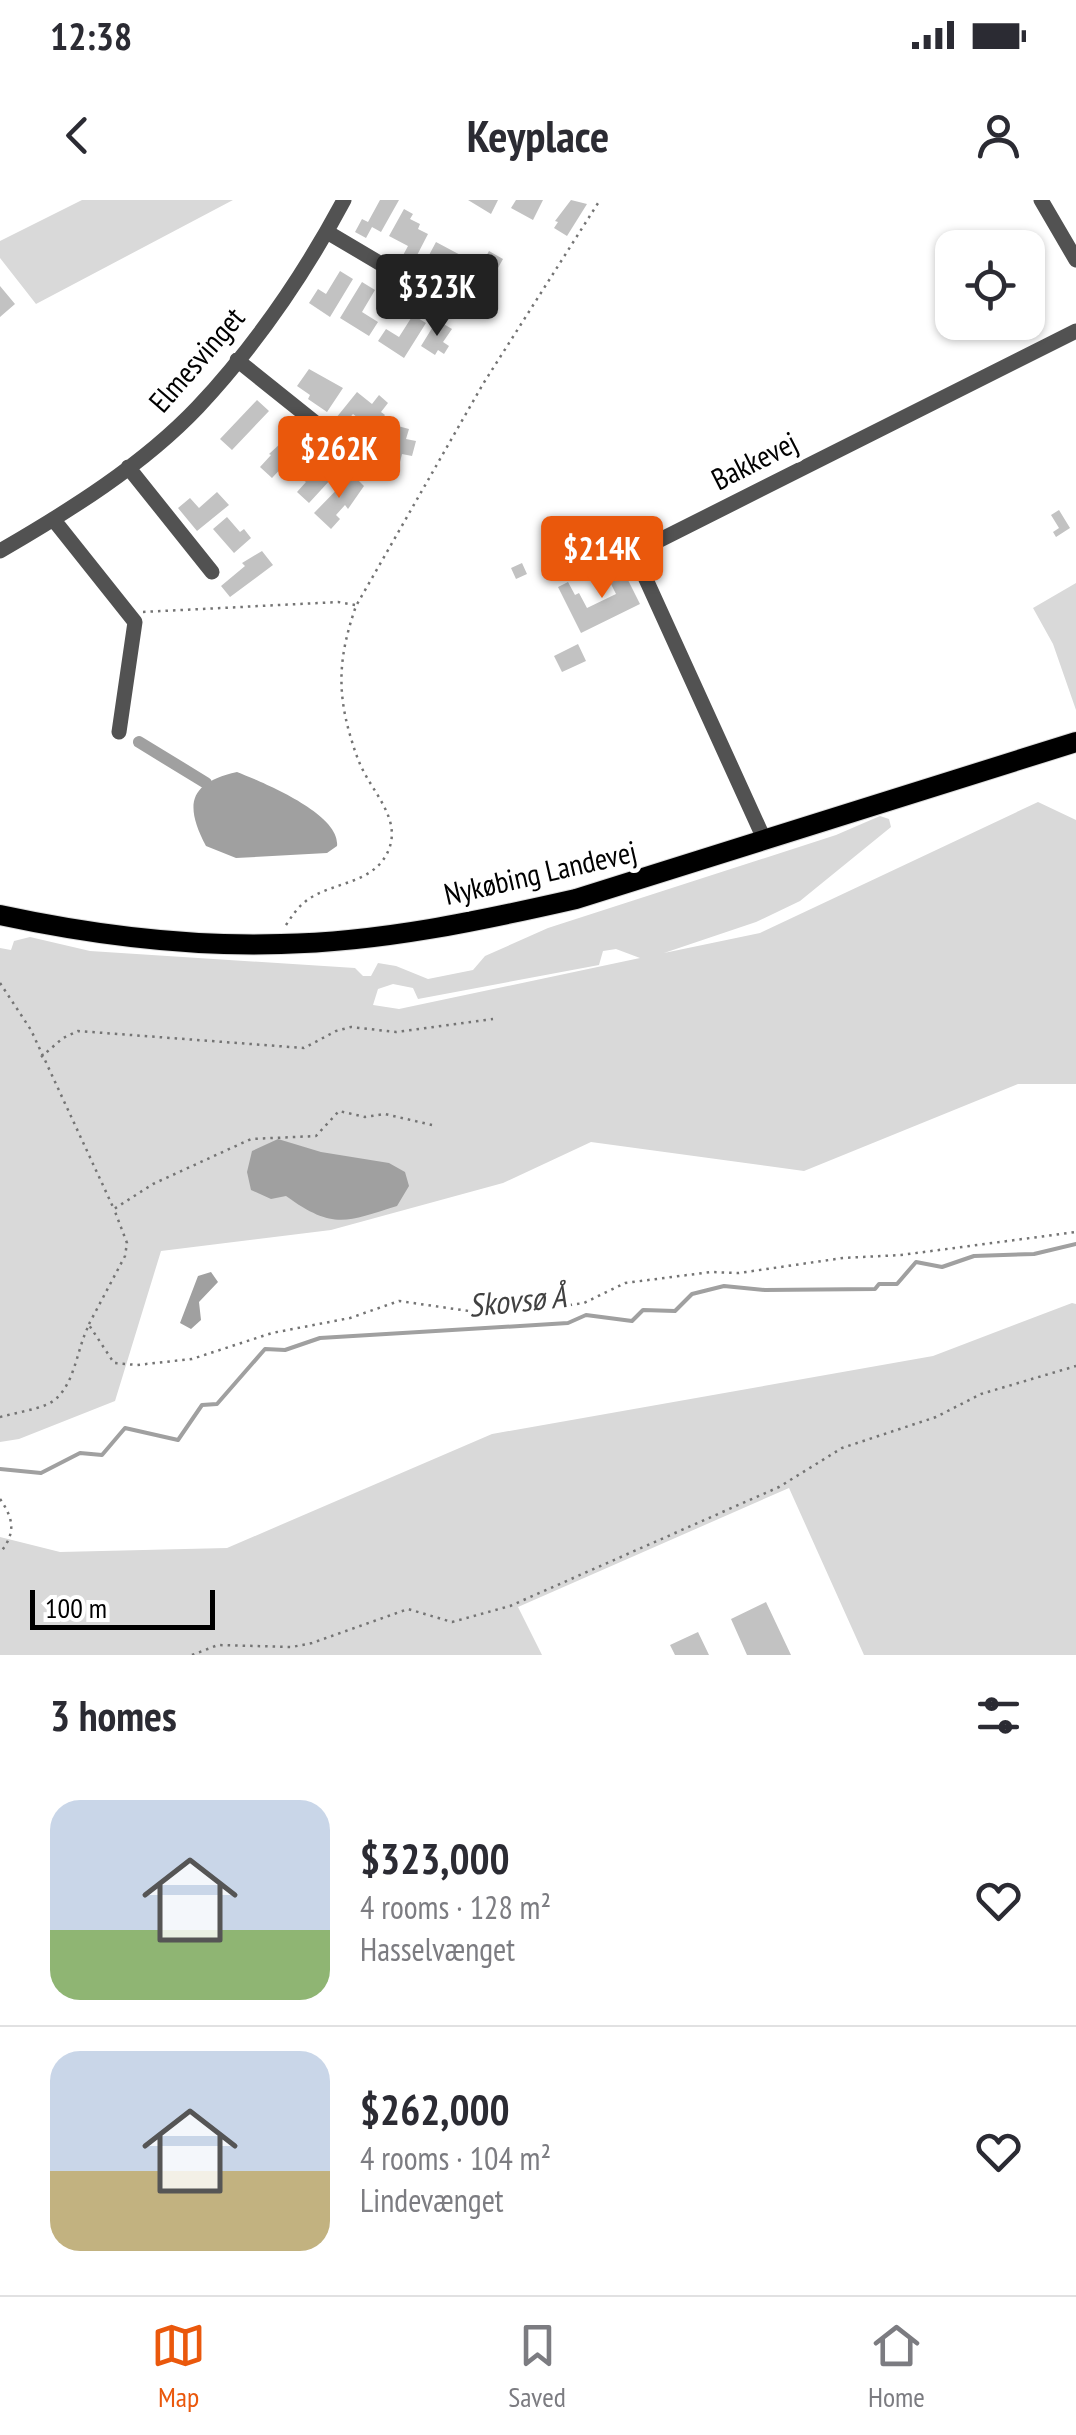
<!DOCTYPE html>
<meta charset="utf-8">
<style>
:root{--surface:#fff;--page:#f7f7f7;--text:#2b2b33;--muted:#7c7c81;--line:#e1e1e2;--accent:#ea580c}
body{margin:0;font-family:"PT Sans Narrow",sans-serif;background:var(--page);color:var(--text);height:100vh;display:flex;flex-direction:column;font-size:38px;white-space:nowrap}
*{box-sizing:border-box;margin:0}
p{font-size:32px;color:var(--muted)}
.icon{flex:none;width:55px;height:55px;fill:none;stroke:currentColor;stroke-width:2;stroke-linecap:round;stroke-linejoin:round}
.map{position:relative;height:1455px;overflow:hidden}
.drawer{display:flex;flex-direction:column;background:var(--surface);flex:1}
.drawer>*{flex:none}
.fabs{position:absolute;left:935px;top:30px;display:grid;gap:20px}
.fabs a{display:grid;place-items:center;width:110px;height:110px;border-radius:20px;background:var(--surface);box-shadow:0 2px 8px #0004;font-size:50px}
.scale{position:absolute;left:30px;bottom:25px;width:185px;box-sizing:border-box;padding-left:10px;border:5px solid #000;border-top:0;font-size:28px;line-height:35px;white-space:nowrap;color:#000;-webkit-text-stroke:8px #fff;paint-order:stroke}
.price{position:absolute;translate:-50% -85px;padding:0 22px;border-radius:10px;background:var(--accent);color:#fff;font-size:32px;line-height:65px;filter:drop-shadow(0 2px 5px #0008)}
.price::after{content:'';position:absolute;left:50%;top:60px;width:30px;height:22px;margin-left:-15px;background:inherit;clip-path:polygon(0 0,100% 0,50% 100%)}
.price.current{background:#222;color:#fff}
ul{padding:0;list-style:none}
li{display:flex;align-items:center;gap:30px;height:250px;padding:0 50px}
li+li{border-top:2px solid var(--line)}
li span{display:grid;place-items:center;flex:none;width:280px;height:200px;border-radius:30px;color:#555}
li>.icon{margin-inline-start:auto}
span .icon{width:120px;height:120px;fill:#fffc;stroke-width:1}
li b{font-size:42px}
h2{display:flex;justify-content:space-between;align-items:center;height:120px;padding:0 50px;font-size:42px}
.status{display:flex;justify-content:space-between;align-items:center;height:70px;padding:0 50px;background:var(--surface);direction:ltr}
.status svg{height:28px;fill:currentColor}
header{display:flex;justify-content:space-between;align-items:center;height:130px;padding:0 50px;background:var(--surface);font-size:45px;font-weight:600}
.tab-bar{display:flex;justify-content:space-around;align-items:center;height:140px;border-top:2px solid var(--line);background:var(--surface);font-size:28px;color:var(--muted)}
.tab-bar a{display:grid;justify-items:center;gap:5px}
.tab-bar .current{color:var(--accent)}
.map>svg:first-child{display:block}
.green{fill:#d9d9d9;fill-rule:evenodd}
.water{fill:#a0a0a0}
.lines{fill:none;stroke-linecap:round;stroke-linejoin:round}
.stream{stroke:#a0a0a0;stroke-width:4}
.canal{stroke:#a0a0a0;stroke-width:12}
.building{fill:#c2c2c2}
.major-casing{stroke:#dbdbdb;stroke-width:22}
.path{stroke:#747474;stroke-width:2.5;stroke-dasharray:2.5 5;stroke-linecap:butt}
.minor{stroke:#525252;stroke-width:15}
.major{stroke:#000;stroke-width:20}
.labels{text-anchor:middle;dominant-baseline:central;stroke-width:9;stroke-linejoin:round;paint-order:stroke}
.street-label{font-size:30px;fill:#000;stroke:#fff}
.water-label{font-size:32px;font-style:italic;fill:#414141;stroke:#fff}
</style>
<div class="status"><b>12:38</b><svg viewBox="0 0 49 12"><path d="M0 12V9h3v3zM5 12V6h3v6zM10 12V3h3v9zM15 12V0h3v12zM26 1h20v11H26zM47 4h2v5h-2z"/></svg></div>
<header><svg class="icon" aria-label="back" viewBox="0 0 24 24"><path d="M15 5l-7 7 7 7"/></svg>Keyplace<svg class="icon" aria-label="person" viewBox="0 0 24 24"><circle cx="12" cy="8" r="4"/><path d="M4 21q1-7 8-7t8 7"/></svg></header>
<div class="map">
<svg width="1076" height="1455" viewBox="0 0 1076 1455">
<rect width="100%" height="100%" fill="#fff"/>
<path class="green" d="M82 0H233L36 104 0 58V41Z
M1076 383V510L1053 444 1033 408Z
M1038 602 1076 620V884H1018L804 971 591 942 503 983 331 1030 161 1051 115 1201 19 1239 0 1242V748L11 750 14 741 30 737 90 751 355 768 363 776H371L378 763 396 766 428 779 473 770 485 756 548 728 836 635 880 616 889 619 891 627 800 701 756 722 664 753 760 733ZM616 749 640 758 399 809 373 805 378 789 393 784 413 788 418 799 599 765 603 751Z
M1072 1103 1076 1104V1455H864L789 1288 518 1407 542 1455H0V1337L60 1352 227 1348 492 1234 933 1156Z"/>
<path class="water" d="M237 572C262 582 341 614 337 646L327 653 236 658 206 646C184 604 189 583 237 572Z
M278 939 321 952 389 963 405 972 409 986 397 1006C346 1022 333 1030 286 996L271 999 251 990 247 972 252 951Z
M211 1072 218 1082 199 1102 201 1120 191 1129 180 1123 198 1076Z"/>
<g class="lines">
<path class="stream" d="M0 1269 41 1273 80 1253 102 1255 125 1228 178 1240 202 1205 217 1204 265 1149 285 1150 320 1138 568 1123 586 1115 632 1121 643 1110 675 1111 692 1094 724 1086 765 1090 875 1089 879 1084H897L916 1062 942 1067 974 1056 1034 1054 1076 1044"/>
<path class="canal" d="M139 542 206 583"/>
</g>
<path class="building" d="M380 0H399L381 32 372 27 366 38 355 32 362 19 368 22Z
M468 0H498L491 14Z
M516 0H543L533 20 511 8Z
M571 0 587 4 567 36 554 28 558 22 555 21Z
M404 9 413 14 410 19 420 24 418 29 428 34 412 65 401 59 408 46 389 36Z
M436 42 466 58 457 73 428 57Z
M489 51 503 59 475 109 465 103 471 93 467 91Z
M340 71 353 79 330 117 309 103 318 89 326 94Z
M362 82 375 90 362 112 378 122 369 136 340 118Z
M0 86 15 104 0 117Z
M413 115 426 123 404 158 378 141 386 129 399 137Z
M437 120 452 129 443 142 449 146 444 154 438 150 435 155 421 146Z
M309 169 343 188 327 212 308 199 310 195 297 186Z
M357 192 372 204 379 195 388 203 381 212 385 215 373 230 353 214 344 224 336 218Z
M257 200 269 211 232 250 220 239Z
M394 225 409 229 406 239 416 241 412 256 402 254 398 270 383 266Z
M294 231 306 242 272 278 260 267 271 255 269 254Z
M332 255 343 266 309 303 297 292 306 282 303 280 311 271 314 274Z
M352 274 364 286 348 309 345 305 336 315 340 319 331 329 314 313Z
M217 292 229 305 197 331 178 308 190 298 199 308Z
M1059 310 1070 328 1056 337 1053 332 1059 328 1051 315Z
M227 317 240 332 244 329 251 338 234 353 213 329Z
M597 344 603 349 597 352 602 366 575 378 568 363 596 352 593 346Z
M262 351 273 365 230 397 221 386 245 366 242 363Z
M619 362 640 404 581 433 558 387 568 382 575 395 579 393 587 408 616 394 604 370Z
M522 363 527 374 516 379 511 368Z
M578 444 586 461 562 472 554 456Z
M766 1402 791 1455H747L731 1419Z
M698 1432 709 1455H675L670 1445Z"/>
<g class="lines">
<g class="major-casing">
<path id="major" d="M0 715C93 735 186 747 281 744 381 742 479 721 576 699L1076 542"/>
</g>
<path class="path" d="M143 412 338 402 355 405
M286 725C292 716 297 708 306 701 332 681 375 685 389 649 401 618 372 592 360 564 356 555 353 545 350 535 336 487 340 452 356 406L483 184 600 0
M0 783 31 830 113 1007
M41 857 63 838 78 831 304 848 336 831 351 827 396 832 493 819
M89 1124 125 1056 127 1043 114 1009 153 984 251 939 316 936 339 911 365 917 385 914 432 925
M0 1217C15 1213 34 1210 48 1204 75 1191 76 1149 89 1125L114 1163 137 1165 192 1159 272 1133 350 1118 399 1101 497 1115 584 1103 625 1083 711 1072 739 1073 843 1058 901 1055 1076 1032
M0 1299C14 1319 16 1333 0 1353
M192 1455 218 1445 292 1447 312 1443 408 1409 452 1422 510 1406 779 1287 842 1248 936 1217 981 1194 1076 1166"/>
<path class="minor" d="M1041 0 1076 60
M327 32 420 87 437 90
M237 160 357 256
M128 267 212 372
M53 319 135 422 119 532
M0 351C69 311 143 265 198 207 255 146 305 73 344 0
M765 641 634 353 1076 131"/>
<use href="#major" class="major"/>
</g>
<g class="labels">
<g class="street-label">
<text transform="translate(196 159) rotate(-49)">Elmesvinget</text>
<text transform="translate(754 260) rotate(-27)">Bakkevej</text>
<text transform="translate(540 672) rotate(-13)">Nykøbing Landevej</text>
</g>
<g class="water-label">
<text transform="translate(517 1100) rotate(-6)">Skovsø Å</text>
</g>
</g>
</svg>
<div class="fabs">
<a><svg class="icon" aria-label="locate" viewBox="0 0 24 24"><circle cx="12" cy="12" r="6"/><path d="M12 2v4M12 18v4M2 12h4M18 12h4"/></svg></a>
</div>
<div class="scale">100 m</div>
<b class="price current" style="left:437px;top:139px">$323K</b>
<b class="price" style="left:339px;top:301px">$262K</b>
<b class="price" style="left:602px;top:401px">$214K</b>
</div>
<section class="drawer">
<h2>3 homes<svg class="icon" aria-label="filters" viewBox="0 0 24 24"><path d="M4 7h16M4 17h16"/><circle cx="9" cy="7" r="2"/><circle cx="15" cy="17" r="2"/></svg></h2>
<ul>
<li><span style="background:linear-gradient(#c9d6e8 65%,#8fb573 0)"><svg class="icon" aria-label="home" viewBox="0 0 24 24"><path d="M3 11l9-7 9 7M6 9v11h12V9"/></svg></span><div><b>$323,000</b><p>4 rooms · 128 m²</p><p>Hasselvænget</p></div><svg class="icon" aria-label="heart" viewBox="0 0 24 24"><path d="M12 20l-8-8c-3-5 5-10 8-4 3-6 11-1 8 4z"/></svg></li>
<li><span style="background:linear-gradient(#c9d6e8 60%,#c2b280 0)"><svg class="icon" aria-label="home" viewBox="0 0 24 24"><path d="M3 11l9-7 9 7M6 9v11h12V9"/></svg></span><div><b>$262,000</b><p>4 rooms · 104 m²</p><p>Lindevænget</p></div><svg class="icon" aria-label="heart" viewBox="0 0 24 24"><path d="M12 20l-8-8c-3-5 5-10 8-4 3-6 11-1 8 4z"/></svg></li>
</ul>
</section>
<nav class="tab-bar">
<a class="current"><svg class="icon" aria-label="map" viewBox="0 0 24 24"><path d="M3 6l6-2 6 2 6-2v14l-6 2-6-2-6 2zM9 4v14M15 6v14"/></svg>Map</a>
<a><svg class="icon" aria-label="saved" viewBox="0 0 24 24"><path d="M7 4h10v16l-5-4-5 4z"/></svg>Saved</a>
<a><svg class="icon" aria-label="home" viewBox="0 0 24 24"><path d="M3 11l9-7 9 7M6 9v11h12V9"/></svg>Home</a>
</nav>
